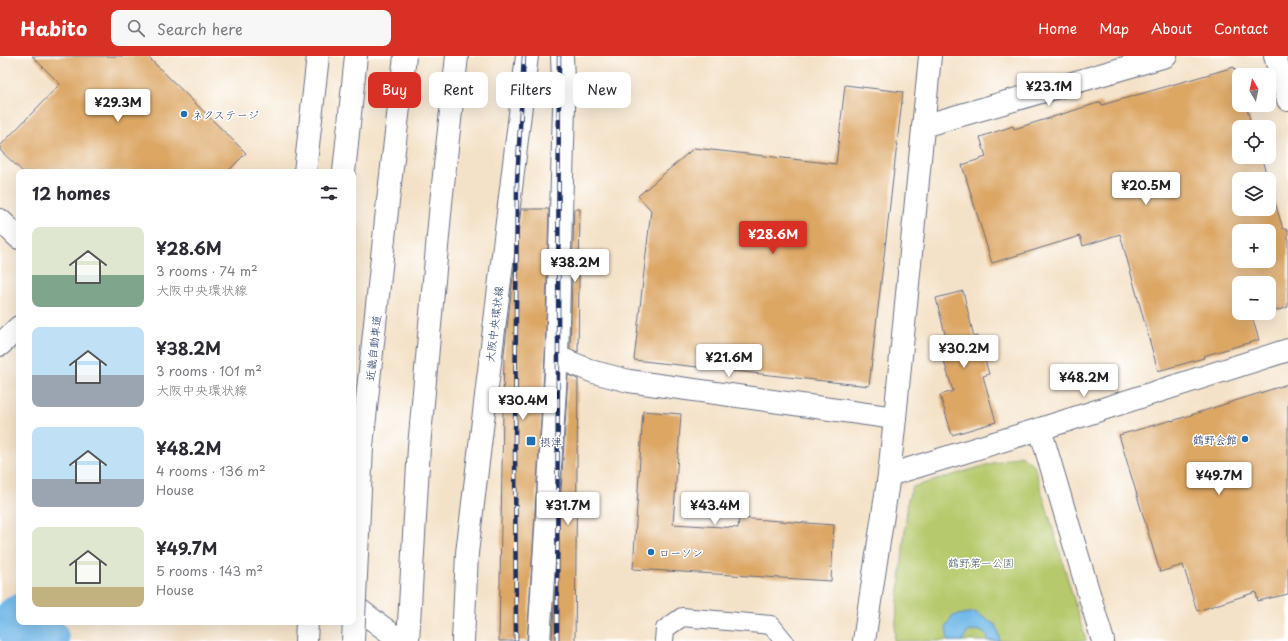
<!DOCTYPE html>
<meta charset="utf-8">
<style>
:root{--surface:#fff;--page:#f7f7f7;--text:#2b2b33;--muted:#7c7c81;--accent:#d93025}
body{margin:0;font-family:"Playpen Sans","Klee One",sans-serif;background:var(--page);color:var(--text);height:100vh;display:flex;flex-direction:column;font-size:15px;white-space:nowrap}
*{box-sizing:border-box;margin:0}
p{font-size:13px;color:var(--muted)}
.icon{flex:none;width:22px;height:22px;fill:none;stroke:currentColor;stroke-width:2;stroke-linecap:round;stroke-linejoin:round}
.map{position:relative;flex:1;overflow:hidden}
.sheet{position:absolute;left:16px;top:113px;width:340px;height:456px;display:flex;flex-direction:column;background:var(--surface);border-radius:8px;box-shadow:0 4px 16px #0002}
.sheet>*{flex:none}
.guide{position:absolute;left:368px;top:16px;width:380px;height:36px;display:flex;gap:8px}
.needle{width:26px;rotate:351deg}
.fabs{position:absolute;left:1232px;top:12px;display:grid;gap:8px}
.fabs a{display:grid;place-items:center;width:44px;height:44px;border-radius:8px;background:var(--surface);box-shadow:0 4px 16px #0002;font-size:20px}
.price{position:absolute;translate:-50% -34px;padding:0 9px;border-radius:4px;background:#fff;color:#222;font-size:13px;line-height:26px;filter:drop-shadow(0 1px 2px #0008)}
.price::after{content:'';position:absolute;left:50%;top:24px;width:12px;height:9px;margin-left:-6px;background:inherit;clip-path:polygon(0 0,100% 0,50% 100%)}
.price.active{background:var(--accent);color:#fff}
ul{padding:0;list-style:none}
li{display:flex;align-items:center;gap:12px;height:100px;padding:0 16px}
li span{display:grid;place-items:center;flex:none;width:112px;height:80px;border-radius:8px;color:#555}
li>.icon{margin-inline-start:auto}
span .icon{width:48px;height:48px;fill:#fffc;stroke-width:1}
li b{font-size:17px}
h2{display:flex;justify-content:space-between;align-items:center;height:48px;padding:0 16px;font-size:17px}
.pill{padding:0 14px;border-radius:8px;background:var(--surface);box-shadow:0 4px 16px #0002;font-size:14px;line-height:36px}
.pill.active{background:var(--accent);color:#fff}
header{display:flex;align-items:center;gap:24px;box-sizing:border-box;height:56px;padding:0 20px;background:var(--accent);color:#fff}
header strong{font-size:19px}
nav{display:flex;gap:22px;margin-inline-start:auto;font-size:14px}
.search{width:280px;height:36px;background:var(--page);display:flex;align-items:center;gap:10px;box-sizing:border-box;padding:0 14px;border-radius:8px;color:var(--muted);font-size:15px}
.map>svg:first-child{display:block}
.green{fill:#b6c96c;stroke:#687c65}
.water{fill:#72b9e9;stroke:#4674a4}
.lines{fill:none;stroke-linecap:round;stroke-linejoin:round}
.river{stroke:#72b9e9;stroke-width:57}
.building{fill:#dca664;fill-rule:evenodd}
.lane-casing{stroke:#676e83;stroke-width:20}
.street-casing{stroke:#676e83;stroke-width:24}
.secondary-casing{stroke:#676e83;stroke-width:24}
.primary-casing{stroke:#676e83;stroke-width:24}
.highway-casing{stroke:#676e83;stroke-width:24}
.lane{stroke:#fff;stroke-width:18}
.street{stroke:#fff;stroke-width:22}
.secondary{stroke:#fff;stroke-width:22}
.primary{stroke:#fff;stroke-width:22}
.highway{stroke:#fff;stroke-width:22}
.rail-casing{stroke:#1b2f5e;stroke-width:4.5}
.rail{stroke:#fff;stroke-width:3;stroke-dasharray:9;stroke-linecap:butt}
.highway-bridge-casing{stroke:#676e83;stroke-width:24;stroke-linecap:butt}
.highway-bridge{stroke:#fff;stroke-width:22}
.poi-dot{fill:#1f6fb2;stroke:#fff;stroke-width:1.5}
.labels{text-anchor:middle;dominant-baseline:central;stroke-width:3;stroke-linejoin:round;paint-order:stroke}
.poi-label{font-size:11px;fill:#1b2f5e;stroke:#fff;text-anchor:start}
.street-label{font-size:11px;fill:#1b2f5e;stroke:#fff}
.park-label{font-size:11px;fill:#4a5d62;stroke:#fff}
</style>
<header>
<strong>Habito</strong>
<div class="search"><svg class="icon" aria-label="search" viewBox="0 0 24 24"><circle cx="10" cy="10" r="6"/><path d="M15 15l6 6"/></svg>Search here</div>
<nav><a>Home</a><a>Map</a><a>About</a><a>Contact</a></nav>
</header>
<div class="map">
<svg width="1288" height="585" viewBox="0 0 1288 585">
<rect width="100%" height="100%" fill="#fff"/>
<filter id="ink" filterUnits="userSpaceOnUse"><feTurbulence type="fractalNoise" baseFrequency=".025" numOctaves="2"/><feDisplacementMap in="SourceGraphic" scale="8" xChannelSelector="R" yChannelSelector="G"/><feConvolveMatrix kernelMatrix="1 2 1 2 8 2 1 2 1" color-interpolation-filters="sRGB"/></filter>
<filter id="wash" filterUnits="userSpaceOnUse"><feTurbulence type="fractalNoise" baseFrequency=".012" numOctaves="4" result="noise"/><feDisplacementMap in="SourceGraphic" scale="16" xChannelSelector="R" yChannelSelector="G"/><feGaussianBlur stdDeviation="0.9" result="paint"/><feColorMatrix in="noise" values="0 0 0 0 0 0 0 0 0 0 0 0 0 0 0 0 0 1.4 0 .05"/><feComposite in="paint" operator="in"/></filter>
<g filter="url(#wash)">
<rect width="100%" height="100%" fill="#f4e2c8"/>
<path class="green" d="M1020 399 1034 409 1086 585H894L908 443 913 431Z"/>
<path class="water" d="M975 556 997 570 1000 585H988L987 579 978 574 968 576 962 585H948L946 571 952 560Z"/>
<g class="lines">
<path class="river" d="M22 566 41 585"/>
</g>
<g id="blocks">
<path class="building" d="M32 0H147L246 97 227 116H23L0 94V90L60 28Z
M1234 11 1239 26V49H1246L1252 71H1239V101H1261L1268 123H1239V153H1269V127L1283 173H1288V251L1269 257V227H1239V257H1267L1252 261 1259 284 1203 300 1204 302 1158 315 1120 178 1083 190 1080 180 992 207 962 109 986 101 980 81 1013 70 1014 73 1101 46 1102 49ZM1239 175H1269V205H1239Z
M845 29 903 36 869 330 634 304 651 154 638 140 694 92 836 108Z
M521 153H549L545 300 527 585H499L504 298Z
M574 153H580L578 296 570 293Z
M963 235 974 281 978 280 989 318 983 320 996 366 952 379 940 339 953 335 940 292 948 290 936 242Z
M568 319 578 323 575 585H552Z
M1288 328V538L1258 545 1256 536 1197 555 1183 509 1160 516 1119 379 1172 364V365Z
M643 355 681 358 673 468 738 472 739 462 834 469 831 525 633 513Z"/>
</g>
</g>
<g filter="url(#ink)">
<use href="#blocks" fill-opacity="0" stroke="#676e83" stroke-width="1"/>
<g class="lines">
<g class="lane-casing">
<path id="lane" d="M664 585 665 573 682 561 771 569 784 585"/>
</g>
<g class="street-casing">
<path id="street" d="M923 70 1166 0
M557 301 594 316 629 325 895 362"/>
</g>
<g class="secondary-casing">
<path id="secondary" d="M1275 0 1288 44
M0 164 19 182
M0 289 19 271
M1040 373 1103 585
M889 419 1040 373 1288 294
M353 549 401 585
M864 585 889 419 895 362 930 0"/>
</g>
<g class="primary-casing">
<path id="primary" d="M305 116 318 0
M344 116 356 0
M306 585 307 566
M463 585 467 497 527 0
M539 585 557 301 564 51 562 0"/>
</g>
<g class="highway-casing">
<path id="highway" d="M408 585 419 391 441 147 457 0"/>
</g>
<use href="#lane" class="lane"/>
<use href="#street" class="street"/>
<use href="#secondary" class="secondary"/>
<use href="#primary" class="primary"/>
<use href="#highway" class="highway"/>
<g class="rail-casing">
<path id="rail" d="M516 585 515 388 517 126 524 0
M557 585 559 0"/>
</g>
<use href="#rail" class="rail"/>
<g class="highway-bridge-casing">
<path id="highway-bridge" d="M353 585 362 390 388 145 405 0"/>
</g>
<use href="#highway-bridge" class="highway-bridge"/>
</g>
</g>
<g class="poi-dot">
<circle cx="184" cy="58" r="4"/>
<circle cx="1245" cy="383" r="4"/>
<rect x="526" y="380" width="10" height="10" rx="2"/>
<circle cx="651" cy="496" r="4"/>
</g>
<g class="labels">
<g class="poi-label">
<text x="192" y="58">ネクステージ</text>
<text x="1237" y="383" text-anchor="end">鶴野会館</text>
<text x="540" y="385">摂津</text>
<text x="659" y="496">ローソン</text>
</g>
<g class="street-label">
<text transform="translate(494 268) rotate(-83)">大阪中央環状線</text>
<text transform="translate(373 292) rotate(-84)">近畿自動車道</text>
</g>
<g class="park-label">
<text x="981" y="506">鶴野第一公園</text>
</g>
</g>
</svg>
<div class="fabs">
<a><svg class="needle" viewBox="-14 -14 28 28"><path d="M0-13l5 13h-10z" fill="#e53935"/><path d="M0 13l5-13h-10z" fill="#7c7c81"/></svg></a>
<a><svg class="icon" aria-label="locate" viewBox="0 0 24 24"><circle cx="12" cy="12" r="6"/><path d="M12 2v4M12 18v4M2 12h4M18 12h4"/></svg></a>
<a><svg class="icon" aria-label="layers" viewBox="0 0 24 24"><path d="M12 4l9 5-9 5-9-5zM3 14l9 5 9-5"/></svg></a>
<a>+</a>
<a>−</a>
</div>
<b class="price" style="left:1049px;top:51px">¥23.1M</b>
<b class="price" style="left:118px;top:67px">¥29.3M</b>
<b class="price" style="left:1146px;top:150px">¥20.5M</b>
<b class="price active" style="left:773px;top:199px">¥28.6M</b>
<b class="price" style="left:575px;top:227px">¥38.2M</b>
<b class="price" style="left:964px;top:313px">¥30.2M</b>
<b class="price" style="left:729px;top:322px">¥21.6M</b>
<b class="price" style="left:1084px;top:342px">¥48.2M</b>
<b class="price" style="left:523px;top:365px">¥30.4M</b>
<b class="price" style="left:1219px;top:440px">¥49.7M</b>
<b class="price" style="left:568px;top:470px">¥31.7M</b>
<b class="price" style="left:715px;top:470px">¥43.4M</b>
<div class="guide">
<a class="pill active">Buy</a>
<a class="pill">Rent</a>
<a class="pill">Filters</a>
<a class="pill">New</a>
</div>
<section class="sheet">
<h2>12 homes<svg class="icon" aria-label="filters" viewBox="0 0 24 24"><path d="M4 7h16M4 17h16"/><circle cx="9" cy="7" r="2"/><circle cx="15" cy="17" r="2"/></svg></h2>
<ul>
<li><span style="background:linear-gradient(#dfe7d0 60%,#7fa58c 0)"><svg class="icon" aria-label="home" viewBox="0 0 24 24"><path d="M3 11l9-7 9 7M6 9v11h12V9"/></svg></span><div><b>¥28.6M</b><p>3 rooms · 74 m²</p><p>大阪中央環状線</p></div></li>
<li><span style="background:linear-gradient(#bfe0f5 60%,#9aa5b1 0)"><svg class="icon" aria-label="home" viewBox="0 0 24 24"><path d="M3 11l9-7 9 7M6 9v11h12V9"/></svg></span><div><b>¥38.2M</b><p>3 rooms · 101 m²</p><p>大阪中央環状線</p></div></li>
<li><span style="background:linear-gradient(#bfe0f5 65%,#9aa5b1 0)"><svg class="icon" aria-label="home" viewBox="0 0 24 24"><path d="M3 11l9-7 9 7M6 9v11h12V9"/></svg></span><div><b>¥48.2M</b><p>4 rooms · 136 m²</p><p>House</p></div></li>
<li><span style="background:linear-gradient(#dfe7d0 75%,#c2b280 0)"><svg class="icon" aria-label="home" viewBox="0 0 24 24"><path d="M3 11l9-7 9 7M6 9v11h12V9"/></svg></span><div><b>¥49.7M</b><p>5 rooms · 143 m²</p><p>House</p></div></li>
</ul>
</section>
</div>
